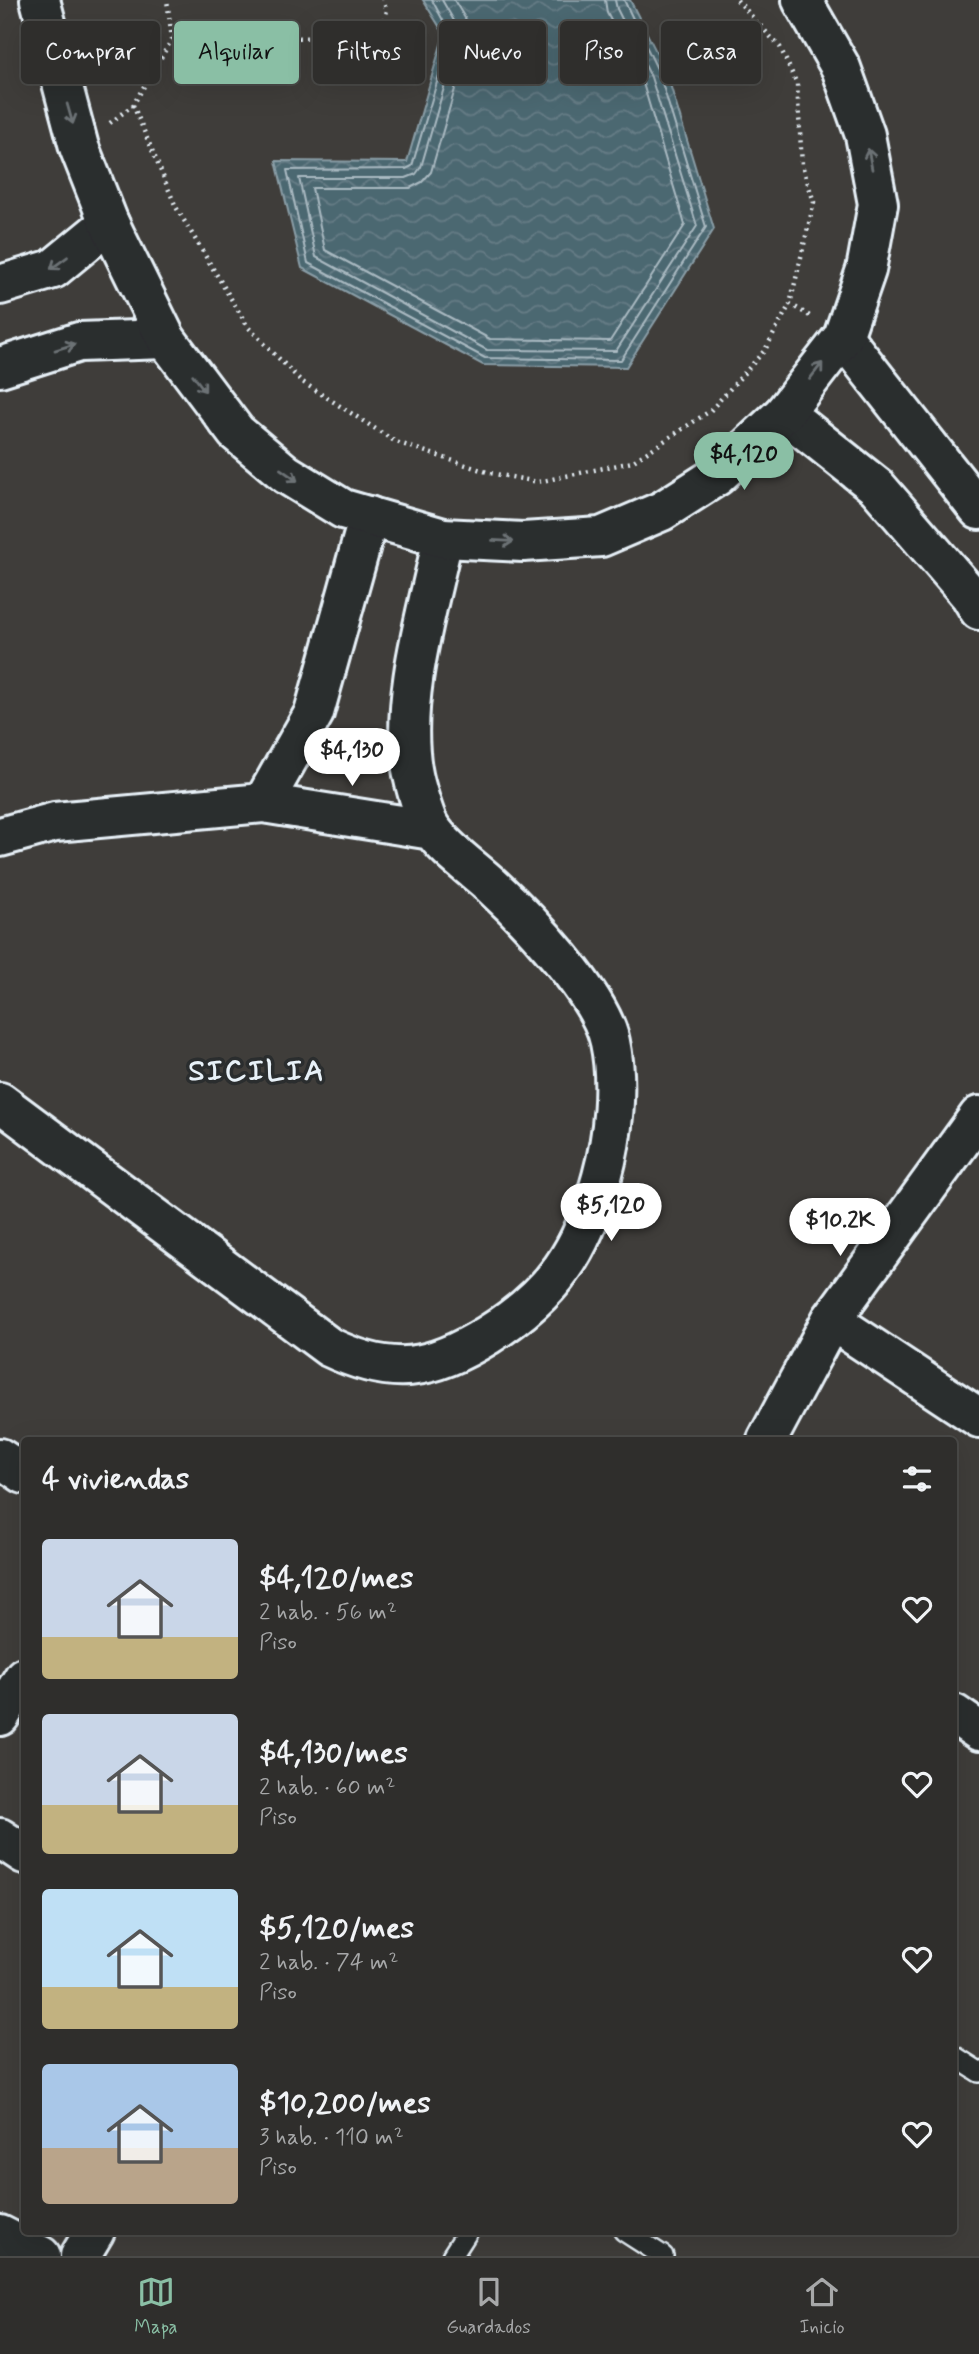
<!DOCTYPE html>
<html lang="es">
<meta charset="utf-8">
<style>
:root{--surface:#2f2e2c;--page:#373634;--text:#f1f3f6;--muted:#a7a8a9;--line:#4a4a48;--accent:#8abfa5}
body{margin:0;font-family:Mynerve,sans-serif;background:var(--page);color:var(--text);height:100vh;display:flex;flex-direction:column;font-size:26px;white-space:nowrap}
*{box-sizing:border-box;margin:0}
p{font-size:23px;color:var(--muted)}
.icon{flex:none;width:38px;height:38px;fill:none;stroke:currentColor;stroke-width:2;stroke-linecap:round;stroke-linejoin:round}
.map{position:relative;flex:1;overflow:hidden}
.drawer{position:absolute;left:21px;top:1437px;width:936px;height:798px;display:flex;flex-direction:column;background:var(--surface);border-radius:7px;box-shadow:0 7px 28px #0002,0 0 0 2px var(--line)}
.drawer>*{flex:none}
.banner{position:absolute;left:21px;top:21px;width:938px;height:63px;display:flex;gap:14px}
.price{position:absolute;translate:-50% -60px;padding:0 16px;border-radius:24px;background:#fff;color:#222;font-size:23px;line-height:46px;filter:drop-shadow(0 2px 4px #0008)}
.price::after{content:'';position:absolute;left:50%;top:42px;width:21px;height:16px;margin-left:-10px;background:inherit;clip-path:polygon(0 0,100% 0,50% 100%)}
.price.current{background:var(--accent);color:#111}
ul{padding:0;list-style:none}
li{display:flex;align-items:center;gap:21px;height:175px;padding:0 21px}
li span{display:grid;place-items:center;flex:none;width:196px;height:140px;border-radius:7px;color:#555}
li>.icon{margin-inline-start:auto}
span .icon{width:84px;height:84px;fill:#fffc;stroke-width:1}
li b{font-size:30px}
h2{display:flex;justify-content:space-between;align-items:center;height:84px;padding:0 21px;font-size:30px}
.pill{padding:0 24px;border-radius:7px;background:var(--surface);box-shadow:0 7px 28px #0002,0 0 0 2px var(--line);font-size:24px;line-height:63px}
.pill.current{background:var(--accent);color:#111}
.dock{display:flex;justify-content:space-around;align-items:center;height:98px;border-top:2px solid var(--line);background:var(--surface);font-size:19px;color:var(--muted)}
.dock a{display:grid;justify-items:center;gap:4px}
.dock .current{color:var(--accent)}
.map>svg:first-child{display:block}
.water{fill:url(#water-waves);stroke:#8a9ea7;stroke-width:2}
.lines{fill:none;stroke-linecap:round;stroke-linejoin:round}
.shore{stroke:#aabac2;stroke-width:2}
.lane-casing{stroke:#e8f1f8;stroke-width:24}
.street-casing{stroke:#e8f1f8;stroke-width:44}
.secondary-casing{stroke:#e8f1f8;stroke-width:44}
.path{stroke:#e8f1f8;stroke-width:4.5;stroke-dasharray:2 5;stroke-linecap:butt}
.lane{stroke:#2a2d2e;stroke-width:19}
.street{stroke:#2a2d2e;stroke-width:38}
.secondary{stroke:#2a2d2e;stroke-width:38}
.oneway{stroke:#6c7275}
.labels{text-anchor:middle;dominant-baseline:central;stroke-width:7;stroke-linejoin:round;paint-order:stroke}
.district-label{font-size:30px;font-weight:bold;letter-spacing:2px;fill:#e8f1f8;stroke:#2a2d2e}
</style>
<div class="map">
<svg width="979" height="2256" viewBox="0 0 979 2256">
<defs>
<pattern id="water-waves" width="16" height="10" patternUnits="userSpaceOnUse" patternTransform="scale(1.75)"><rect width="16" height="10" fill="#4c6771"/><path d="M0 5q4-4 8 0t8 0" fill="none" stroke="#667d86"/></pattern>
</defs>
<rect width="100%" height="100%" fill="#3f3d3a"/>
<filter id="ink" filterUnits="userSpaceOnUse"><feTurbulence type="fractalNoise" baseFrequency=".0143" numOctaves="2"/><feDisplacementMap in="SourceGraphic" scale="14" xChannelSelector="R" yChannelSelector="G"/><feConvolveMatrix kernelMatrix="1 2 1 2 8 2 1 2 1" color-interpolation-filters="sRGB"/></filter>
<g filter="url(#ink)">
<path class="water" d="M423 0H630L666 71 714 229 626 367 483 365 302 268 276 161 407 162 444 34Z"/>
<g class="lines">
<path class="shore" d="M432 0 451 35 412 166 406 169 287 170 308 263 485 358 621 360 706 227 659 73 624 0
M442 0 457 26 459 36 421 167 416 174 406 178H299L316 257 487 350 616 351 697 226 651 77 617 9 615 0
M454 0 468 23 470 37 431 172 422 182 410 188H312L325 250 490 339 610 341 685 225 642 80 607 13 605 0"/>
<g class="lane-casing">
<path id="lane" d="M954 2056 979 2072
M624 2231 663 2256
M452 2256 468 2231"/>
</g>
<g class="street-casing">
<path id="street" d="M0 285 53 269 109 223
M843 337 979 510
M0 367 79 342 166 339
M784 413 877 487 970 595 979 610
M263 803 432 830
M0 837 55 822 263 803 314 713 369 516
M0 1102 329 1347C392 1377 430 1371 488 1335 553 1294 582 1252 602 1177 613 1137 619 1084 610 1042 601 996 528 919 493 887 474 869 448 852 433 831 425 822 414 782 412 769 400 697 428 609 443 538
M831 1320 979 1418
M767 1440 831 1320 979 1116
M0 1458 24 1474
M954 1714 979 1731
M0 1716 24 1677
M0 1838 24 1854
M0 2235 41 2256
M80 2256 95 2231"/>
</g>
<g class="secondary-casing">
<path id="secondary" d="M40 0 79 147 109 223 166 339 236 432 286 474 343 509 443 538 523 542 601 537 662 511 717 476 784 413 843 337 866 270 878 204 865 135 841 68 802 0"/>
</g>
<path class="path" d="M737 0 780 47 797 84 802 165 814 202 790 304 813 318
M172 39 378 37 387 11 383 0
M133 105 176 207 248 327 301 381 396 442 490 473 538 482 632 462 710 411 765 350 790 304
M110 123 133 105 172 39 167 0"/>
<use href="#lane" class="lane"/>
<use href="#street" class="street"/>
<use href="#secondary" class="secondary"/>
</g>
<defs><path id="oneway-shaft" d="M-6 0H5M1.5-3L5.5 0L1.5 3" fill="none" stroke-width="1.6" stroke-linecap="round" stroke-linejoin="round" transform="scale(1.75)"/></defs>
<g class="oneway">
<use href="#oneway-shaft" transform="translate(70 114) rotate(74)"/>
<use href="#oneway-shaft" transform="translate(870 159) rotate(-101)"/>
<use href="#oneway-shaft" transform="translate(59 263) rotate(144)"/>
<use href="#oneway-shaft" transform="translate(65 347) rotate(-17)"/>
<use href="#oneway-shaft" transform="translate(816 371) rotate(-52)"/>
<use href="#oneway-shaft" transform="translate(199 383) rotate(53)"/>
<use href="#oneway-shaft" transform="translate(289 475) rotate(35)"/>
<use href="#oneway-shaft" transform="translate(503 541) rotate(3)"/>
</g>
</g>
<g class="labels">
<g class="district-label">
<text x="257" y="1071">SICILIA</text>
</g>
</g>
</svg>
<b class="price current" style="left:744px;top:492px">$4,120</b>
<b class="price" style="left:352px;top:788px">$4,130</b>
<b class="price" style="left:611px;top:1243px">$5,120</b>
<b class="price" style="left:840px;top:1258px">$10.2K</b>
<div class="banner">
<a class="pill">Comprar</a>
<a class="pill current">Alquilar</a>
<a class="pill">Filtros</a>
<a class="pill">Nuevo</a>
<a class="pill">Piso</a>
<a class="pill">Casa</a>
</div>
<section class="drawer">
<h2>4 viviendas<svg class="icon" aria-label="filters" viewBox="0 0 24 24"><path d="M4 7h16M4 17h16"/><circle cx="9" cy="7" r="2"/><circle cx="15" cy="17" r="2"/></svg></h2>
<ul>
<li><span style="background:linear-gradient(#c9d6e8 70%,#c2b280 0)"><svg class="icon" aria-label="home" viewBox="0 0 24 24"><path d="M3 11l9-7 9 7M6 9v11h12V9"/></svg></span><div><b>$4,120/mes</b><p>2 hab. · 56 m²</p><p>Piso</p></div><svg class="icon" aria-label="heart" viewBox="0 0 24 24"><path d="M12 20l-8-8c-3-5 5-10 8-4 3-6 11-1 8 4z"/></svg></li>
<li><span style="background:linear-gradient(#c9d6e8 65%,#c2b280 0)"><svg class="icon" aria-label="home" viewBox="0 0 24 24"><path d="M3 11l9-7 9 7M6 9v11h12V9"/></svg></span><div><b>$4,130/mes</b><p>2 hab. · 60 m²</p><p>Piso</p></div><svg class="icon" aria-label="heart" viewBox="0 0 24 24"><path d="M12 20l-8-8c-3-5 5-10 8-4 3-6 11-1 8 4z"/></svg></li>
<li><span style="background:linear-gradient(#bfe0f5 70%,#c2b280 0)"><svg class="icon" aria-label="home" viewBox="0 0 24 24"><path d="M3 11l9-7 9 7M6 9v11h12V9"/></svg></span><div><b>$5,120/mes</b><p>2 hab. · 74 m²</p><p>Piso</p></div><svg class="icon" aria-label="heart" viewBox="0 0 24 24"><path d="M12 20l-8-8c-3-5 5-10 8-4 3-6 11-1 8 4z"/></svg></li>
<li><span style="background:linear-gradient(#a9c7e8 60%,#b9a48a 0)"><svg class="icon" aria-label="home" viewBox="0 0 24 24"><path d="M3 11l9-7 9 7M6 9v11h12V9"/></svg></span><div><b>$10,200/mes</b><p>3 hab. · 110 m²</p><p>Piso</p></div><svg class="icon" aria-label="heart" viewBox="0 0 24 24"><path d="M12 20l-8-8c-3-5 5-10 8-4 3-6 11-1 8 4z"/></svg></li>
</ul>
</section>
</div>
<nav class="dock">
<a class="current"><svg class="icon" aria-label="map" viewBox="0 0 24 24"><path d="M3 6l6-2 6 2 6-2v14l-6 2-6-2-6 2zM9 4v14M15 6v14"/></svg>Mapa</a>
<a><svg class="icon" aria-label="saved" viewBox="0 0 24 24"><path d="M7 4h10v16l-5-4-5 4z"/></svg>Guardados</a>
<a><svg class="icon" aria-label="home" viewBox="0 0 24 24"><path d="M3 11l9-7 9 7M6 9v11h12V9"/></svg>Inicio</a>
</nav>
